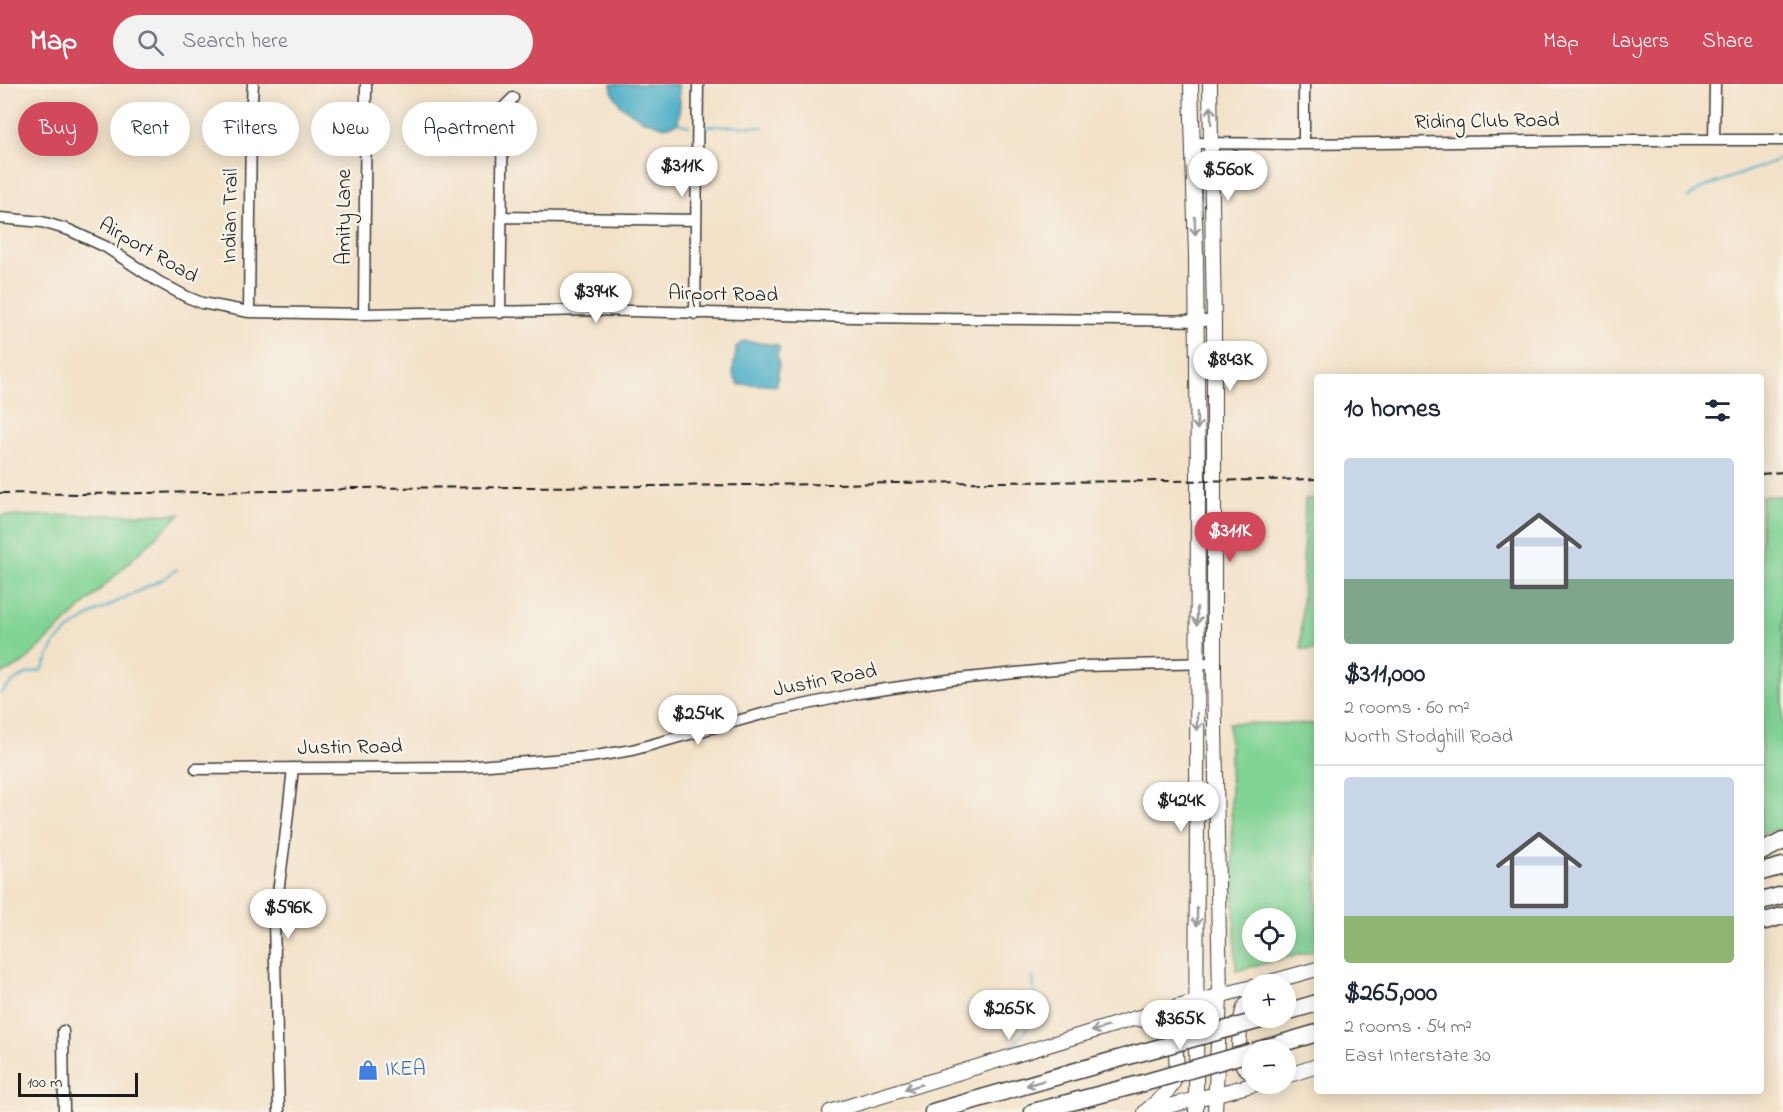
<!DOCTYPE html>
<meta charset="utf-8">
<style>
:root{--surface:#fff;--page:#f2f2f3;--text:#1f2937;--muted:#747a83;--line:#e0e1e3;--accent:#d1495b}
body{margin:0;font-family:"Indie Flower",sans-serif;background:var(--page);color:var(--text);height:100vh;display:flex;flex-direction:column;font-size:22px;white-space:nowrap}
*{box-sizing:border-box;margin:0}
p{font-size:20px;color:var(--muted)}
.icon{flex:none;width:33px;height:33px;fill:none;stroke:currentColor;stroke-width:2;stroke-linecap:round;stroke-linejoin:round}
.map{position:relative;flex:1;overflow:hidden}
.details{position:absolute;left:1314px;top:290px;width:450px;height:720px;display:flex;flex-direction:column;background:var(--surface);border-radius:6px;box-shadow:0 3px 15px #0003}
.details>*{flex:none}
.guide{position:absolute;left:18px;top:18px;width:570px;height:54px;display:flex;gap:12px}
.buttons{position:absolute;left:1242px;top:824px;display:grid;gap:12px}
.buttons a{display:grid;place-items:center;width:54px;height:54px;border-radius:50%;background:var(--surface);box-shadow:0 3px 15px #0003;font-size:30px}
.scale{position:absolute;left:18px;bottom:15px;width:120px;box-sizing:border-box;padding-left:6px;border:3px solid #1c1c1c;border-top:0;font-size:16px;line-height:21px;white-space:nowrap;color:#1c1c1c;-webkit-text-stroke:4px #f7f3e8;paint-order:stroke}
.price{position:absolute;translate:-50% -51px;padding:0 14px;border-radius:21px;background:#fff;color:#222;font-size:20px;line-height:39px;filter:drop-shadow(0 2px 3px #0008)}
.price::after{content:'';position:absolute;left:50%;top:36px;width:18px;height:14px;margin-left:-9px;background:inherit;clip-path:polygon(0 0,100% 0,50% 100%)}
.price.active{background:var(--accent);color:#fff}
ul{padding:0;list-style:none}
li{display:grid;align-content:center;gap:12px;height:318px;padding:0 30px}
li+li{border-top:2px solid var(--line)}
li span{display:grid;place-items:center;height:186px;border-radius:6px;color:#555}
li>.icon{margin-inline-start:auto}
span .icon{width:108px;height:108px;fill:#fffc;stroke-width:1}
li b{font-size:26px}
h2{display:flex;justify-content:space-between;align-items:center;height:72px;padding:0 30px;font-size:26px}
.pill{padding:0 21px;border-radius:27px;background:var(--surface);box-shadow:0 3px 15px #0003;font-size:21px;line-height:54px}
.pill.active{background:var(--accent);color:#fff}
header{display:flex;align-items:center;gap:36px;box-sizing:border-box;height:84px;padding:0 30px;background:var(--accent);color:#fff}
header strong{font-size:28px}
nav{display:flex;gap:33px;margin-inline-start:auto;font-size:21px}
.search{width:420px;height:54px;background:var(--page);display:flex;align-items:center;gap:15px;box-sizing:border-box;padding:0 21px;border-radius:33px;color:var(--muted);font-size:22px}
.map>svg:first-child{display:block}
.green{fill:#81d395;stroke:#4e7858;stroke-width:1.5;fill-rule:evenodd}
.water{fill:#46acc6;stroke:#316471;stroke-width:1.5}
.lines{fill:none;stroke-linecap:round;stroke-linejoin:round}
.stream{stroke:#46acc6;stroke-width:2}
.minor-casing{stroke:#3c3a36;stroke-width:13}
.major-casing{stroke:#3c3a36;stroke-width:16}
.highway-casing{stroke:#3c3a36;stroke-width:19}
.minor{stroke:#fff;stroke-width:10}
.major{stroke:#fff;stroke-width:14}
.highway{stroke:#fff;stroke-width:16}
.rail{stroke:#1c1c1c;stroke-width:2;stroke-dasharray:9 4.5;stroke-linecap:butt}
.highway-bridge-casing{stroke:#3c3a36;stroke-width:19;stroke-linecap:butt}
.highway-bridge{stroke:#fff;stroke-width:16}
.oneway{stroke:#999}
.labels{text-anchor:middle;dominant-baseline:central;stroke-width:5;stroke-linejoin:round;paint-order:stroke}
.street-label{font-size:21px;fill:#1c1c1c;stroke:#f7f3e8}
.shop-label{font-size:21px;fill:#366cbe;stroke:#f7f3e8;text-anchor:start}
</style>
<header>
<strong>Map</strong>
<div class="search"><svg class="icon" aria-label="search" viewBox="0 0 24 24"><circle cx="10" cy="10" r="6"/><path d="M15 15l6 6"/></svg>Search here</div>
<nav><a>Map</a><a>Layers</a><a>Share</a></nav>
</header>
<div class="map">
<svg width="1783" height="1028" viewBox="0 0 1783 1028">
<rect width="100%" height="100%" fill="#f7f3e8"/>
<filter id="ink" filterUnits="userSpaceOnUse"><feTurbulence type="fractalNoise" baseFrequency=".0167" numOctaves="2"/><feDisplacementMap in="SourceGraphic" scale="12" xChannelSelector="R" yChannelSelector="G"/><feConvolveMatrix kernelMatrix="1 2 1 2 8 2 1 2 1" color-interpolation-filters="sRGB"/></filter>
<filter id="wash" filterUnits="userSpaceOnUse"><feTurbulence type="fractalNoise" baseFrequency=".008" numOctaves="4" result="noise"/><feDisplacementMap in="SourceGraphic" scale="24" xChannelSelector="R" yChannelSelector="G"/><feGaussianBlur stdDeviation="1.35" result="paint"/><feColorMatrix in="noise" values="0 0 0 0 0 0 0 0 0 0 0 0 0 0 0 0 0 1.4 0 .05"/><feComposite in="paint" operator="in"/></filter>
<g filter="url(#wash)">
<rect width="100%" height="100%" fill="#f3e2c9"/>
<path class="green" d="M1761 412H1783V744L1761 750Z
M1305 415H1317V566L1301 565Z
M180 430 22 580 0 591V432Z
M1229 639 1317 640V866L1236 887ZM1252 834H1286V867H1252Z"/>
<path class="water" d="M611 0H678L680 19 678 39 665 43 641 35 620 21 612 7Z
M744 257 777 261 780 265 777 271 779 281 777 301 771 302 768 300C759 302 750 299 740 301 726 287 737 281 736 263Z"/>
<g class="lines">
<path class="stream" d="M675 38 689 42
M705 42 763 43
M1688 114 1700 105 1783 74
M0 609 16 596 26 590 42 586 55 559 69 546 94 529 163 495 177 485
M1012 962 1025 948 1036 928 1033 893"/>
</g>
</g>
<g filter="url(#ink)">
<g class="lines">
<g class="minor-casing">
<path id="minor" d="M1304 0V60
M1714 56 1715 0
M1192 59 1304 60 1607 56H1783
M501 133 696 136
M0 134 42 138 69 146 106 163 159 198 187 213 202 219 249 228 364 230 595 226 854 233 1214 237
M249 228 251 31 253 0
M500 229 503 24 513 14
M364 230 366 0
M695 230 698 0
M196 685 465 683 590 673 632 666 766 629 859 609 948 596 1083 582 1214 579
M63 947 64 1028
M279 1028 274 838 285 756 293 684"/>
</g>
<g class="major-casing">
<path id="major" d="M1191 0 1196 172 1198 397 1196 1028
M1210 0 1214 237V586L1220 912 1215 1028
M1263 900 1317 885
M1252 915C1251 916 1247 920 1245 922 1240 930 1238 965 1240 975 1241 982 1247 986 1252 989
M1136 934C1146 937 1159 939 1167 946 1178 957 1179 988 1172 1001 1165 1012 1154 1020 1145 1028
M1286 992 1317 982
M1149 1027 1260 999
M830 1028 1136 934 1252 903"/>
</g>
<g class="highway-casing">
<path id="highway" d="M1761 768 1783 757
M1761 788 1783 782
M1761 817 1783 811
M1761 838 1783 832
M1286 928 1317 919
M1258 966 1317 949
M933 1028 1132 971
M1033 1028 1140 1000"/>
</g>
<use href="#minor" class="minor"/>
<use href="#major" class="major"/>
<use href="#highway" class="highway"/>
<path class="rail" d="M1761 390 1783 388
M0 409 80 410 335 406 349 404C530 403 712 402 894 399 1035 397 1176 398 1317 395"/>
<g class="highway-bridge-casing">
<path id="highway-bridge" d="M1132 971 1264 935
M1140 1000 1252 968"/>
</g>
<use href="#highway-bridge" class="highway-bridge"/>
</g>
<defs><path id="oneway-shaft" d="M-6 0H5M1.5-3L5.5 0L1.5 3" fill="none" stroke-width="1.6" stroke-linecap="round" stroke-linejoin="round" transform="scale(1.5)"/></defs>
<g class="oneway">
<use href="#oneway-shaft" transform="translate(1211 31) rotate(-91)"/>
<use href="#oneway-shaft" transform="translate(1195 142) rotate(88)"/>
<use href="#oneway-shaft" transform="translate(1197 337) rotate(89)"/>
<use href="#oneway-shaft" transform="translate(1197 532) rotate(90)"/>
<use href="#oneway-shaft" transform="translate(1197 638) rotate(90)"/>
<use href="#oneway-shaft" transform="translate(1197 833) rotate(90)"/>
<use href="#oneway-shaft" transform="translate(1100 945) rotate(163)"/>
<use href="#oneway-shaft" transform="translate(1035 999) rotate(164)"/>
<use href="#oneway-shaft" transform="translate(913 1003) rotate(163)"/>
</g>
</g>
<defs>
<g id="shop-bare" transform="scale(1.62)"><path d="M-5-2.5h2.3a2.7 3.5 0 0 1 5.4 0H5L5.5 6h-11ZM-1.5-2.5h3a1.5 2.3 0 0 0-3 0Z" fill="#3f7fe0" stroke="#f7f3e8" stroke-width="2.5" paint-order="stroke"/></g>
</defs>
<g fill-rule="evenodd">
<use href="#shop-bare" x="368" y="986"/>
</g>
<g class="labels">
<g class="street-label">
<text transform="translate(1487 38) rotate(-1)">Riding Club Road</text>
<text transform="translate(231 132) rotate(-89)">Indian Trail</text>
<text transform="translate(345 133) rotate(-90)">Amity Lane</text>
<text transform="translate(148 167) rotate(30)">Airport Road</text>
<text transform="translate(723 211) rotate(1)">Airport Road</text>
<text transform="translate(825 597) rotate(-11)">Justin Road</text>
<text transform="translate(350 664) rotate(-1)">Justin Road</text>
</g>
<g class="shop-label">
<text x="385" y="986">IKEA</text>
</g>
</g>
</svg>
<div class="buttons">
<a><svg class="icon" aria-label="locate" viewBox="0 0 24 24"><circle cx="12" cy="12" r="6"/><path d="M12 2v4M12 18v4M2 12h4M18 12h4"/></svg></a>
<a>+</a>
<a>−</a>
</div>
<div class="scale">100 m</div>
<b class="price" style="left:682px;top:114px">$311K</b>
<b class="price" style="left:1228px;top:118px">$560K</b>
<b class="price" style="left:596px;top:240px">$394K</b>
<b class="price" style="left:1230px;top:308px">$843K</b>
<b class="price active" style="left:1230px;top:479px">$311K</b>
<b class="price" style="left:698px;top:662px">$254K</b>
<b class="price" style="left:1181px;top:749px">$424K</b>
<b class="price" style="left:288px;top:856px">$596K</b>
<b class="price" style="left:1009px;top:957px">$265K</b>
<b class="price" style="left:1180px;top:967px">$365K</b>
<div class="guide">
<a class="pill active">Buy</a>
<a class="pill">Rent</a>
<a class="pill">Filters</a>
<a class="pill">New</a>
<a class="pill">Apartment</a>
</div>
<section class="details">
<h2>10 homes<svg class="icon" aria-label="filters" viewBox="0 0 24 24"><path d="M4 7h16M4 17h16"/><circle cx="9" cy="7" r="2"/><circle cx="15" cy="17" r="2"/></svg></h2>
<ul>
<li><span style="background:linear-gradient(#c9d6e8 65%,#7fa58c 0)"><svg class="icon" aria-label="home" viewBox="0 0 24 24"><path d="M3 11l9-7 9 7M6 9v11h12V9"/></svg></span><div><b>$311,000</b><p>2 rooms · 60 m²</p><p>North Stodghill Road</p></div></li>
<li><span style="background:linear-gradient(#c9d6e8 75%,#8fb573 0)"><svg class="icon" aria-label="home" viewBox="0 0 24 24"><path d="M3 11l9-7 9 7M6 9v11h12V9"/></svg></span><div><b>$265,000</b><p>2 rooms · 54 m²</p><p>East Interstate 30</p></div></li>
</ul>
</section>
</div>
